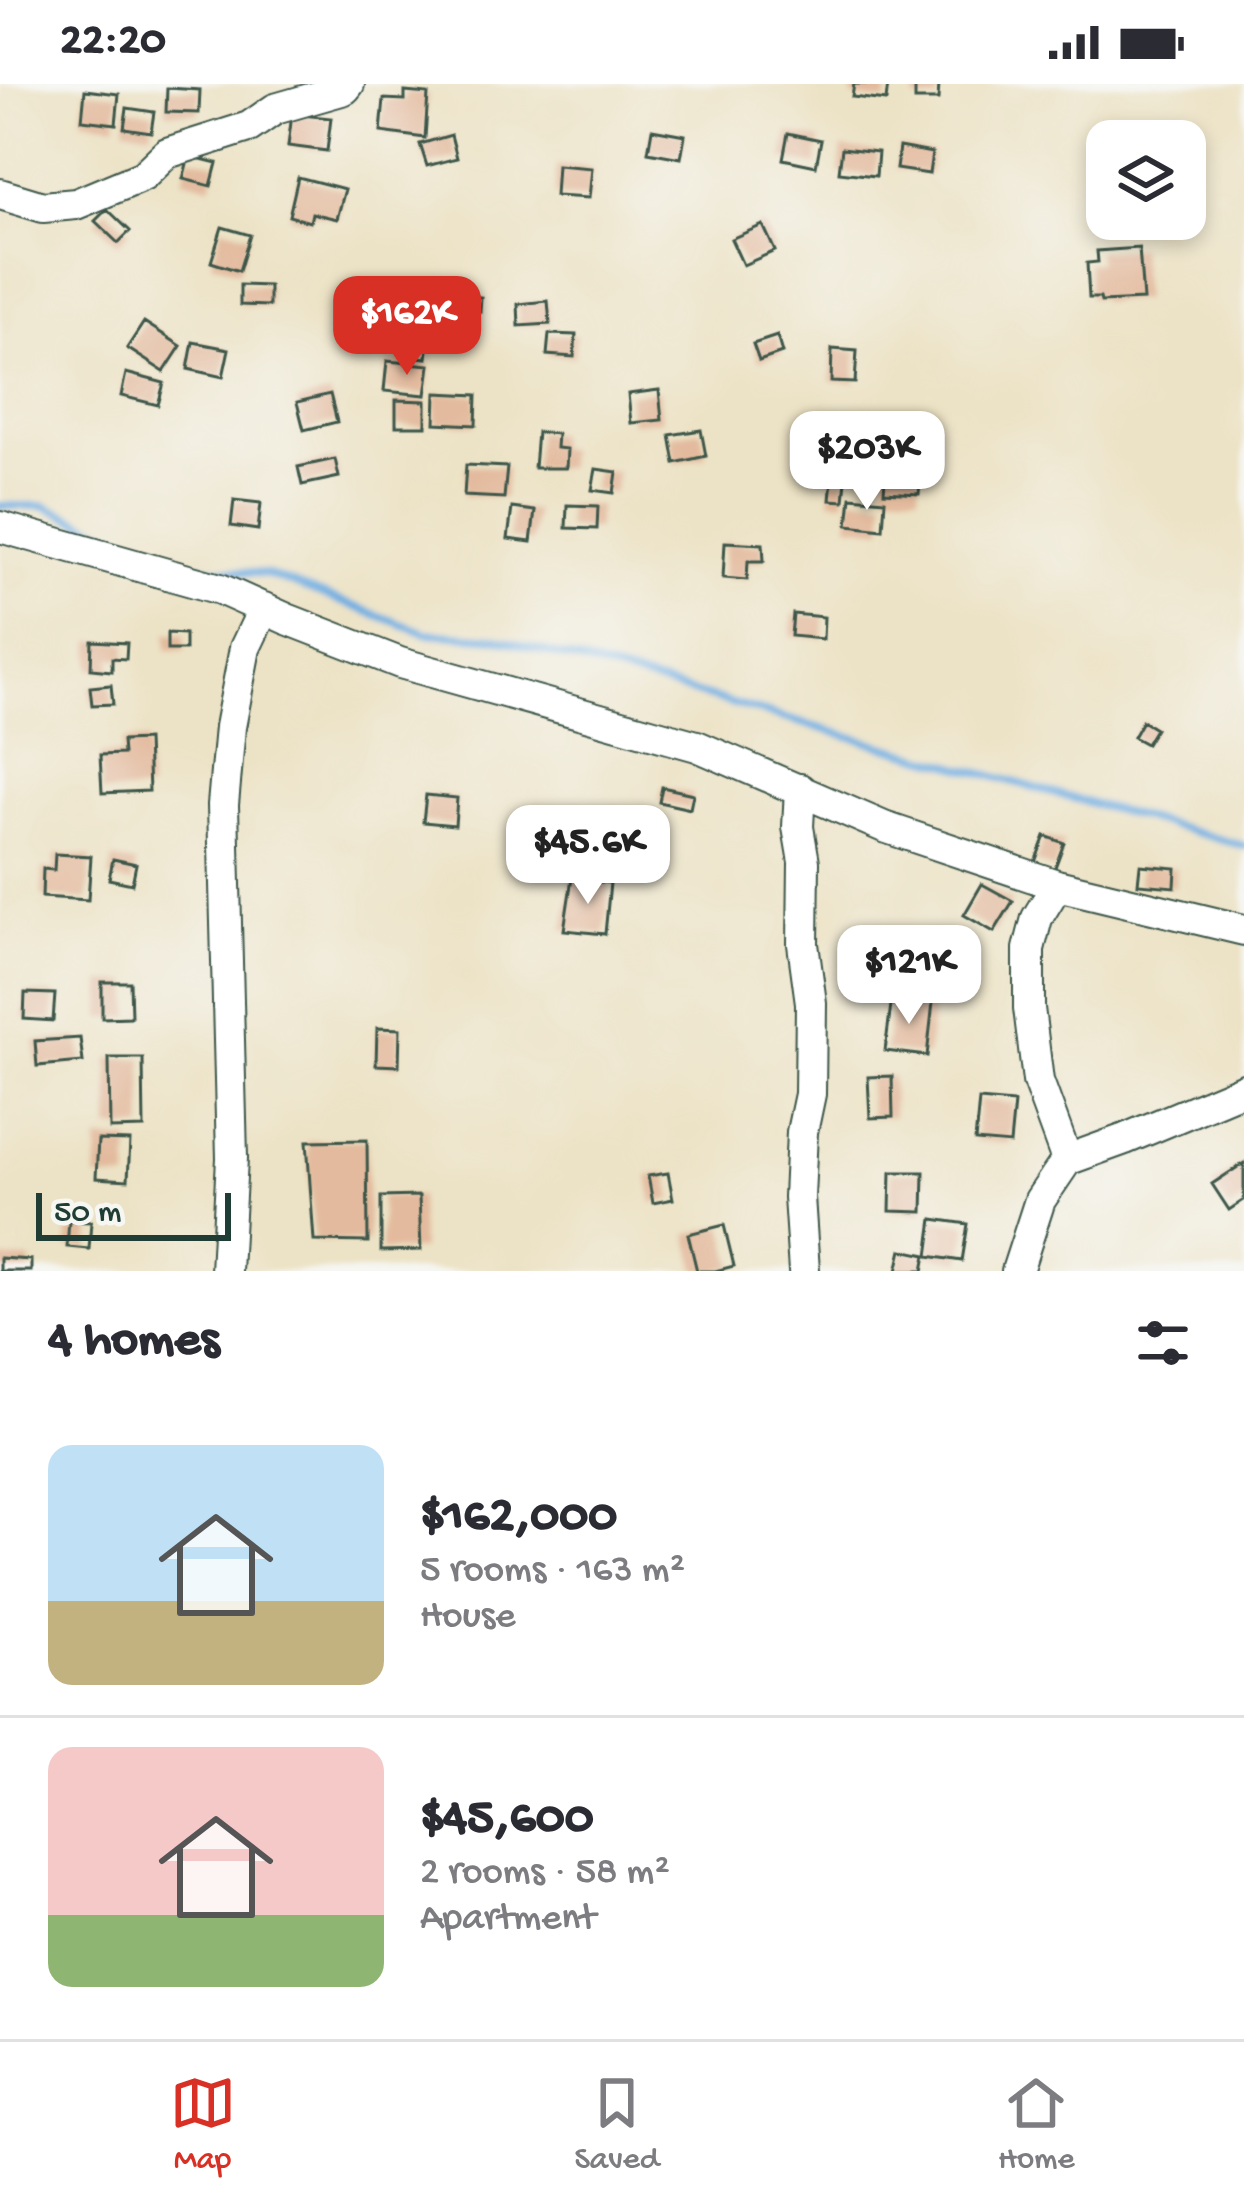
<!DOCTYPE html>
<meta charset="utf-8">
<style>
:root{--surface:#fff;--page:#f7f7f7;--text:#2b2b33;--muted:#7c7c81;--line:#e1e1e2;--accent:#d93025}
body{margin:0;font-family:"Gochi Hand",sans-serif;background:var(--page);color:var(--text);height:100vh;display:flex;flex-direction:column;font-size:45px;white-space:nowrap}
*{box-sizing:border-box;margin:0}
p{font-size:39px;color:var(--muted)}
.icon{flex:none;width:66px;height:66px;fill:none;stroke:currentColor;stroke-width:2;stroke-linecap:round;stroke-linejoin:round}
.map{position:relative;height:1187px;overflow:hidden}
.sheet{display:flex;flex-direction:column;background:var(--surface);flex:1}
.sheet>*{flex:none}
.controls{position:absolute;left:1086px;top:36px;display:grid;gap:24px}
.controls a{display:grid;place-items:center;width:120px;height:120px;border-radius:24px;background:var(--surface);box-shadow:0 6px 18px #0003;font-size:60px}
.scale{position:absolute;left:36px;bottom:30px;width:195px;box-sizing:border-box;padding-left:12px;border:6px solid #1f3d34;border-top:0;font-size:33px;line-height:42px;white-space:nowrap;color:#1f3d34;-webkit-text-stroke:9px #f6f6f2;paint-order:stroke}
.price{position:absolute;translate:-50% -102px;padding:0 27px;border-radius:24px;background:#fff;color:#222;font-size:39px;line-height:78px;filter:drop-shadow(0 3px 6px #0008)}
.price::after{content:'';position:absolute;left:50%;top:72px;width:36px;height:27px;margin-left:-18px;background:inherit;clip-path:polygon(0 0,100% 0,50% 100%)}
.price.active{background:var(--accent);color:#fff}
ul{padding:0;list-style:none}
li{display:flex;align-items:center;gap:36px;height:300px;padding:0 48px}
li+li{border-top:3px solid var(--line)}
li span{display:grid;place-items:center;flex:none;width:336px;height:240px;border-radius:24px;color:#555}
li>.icon{margin-inline-start:auto}
span .icon{width:144px;height:144px;fill:#fffc;stroke-width:1}
li b{font-size:51px}
h2{display:flex;justify-content:space-between;align-items:center;height:144px;padding:0 48px;font-size:51px}
.status{display:flex;justify-content:space-between;align-items:center;height:84px;padding:0 60px;background:var(--surface);direction:ltr}
.status svg{height:33px;fill:currentColor}
.tab-bar{display:flex;justify-content:space-around;align-items:center;height:168px;border-top:3px solid var(--line);background:var(--surface);font-size:33px;color:var(--muted)}
.tab-bar a{display:grid;justify-items:center;gap:6px}
.tab-bar .active{color:var(--accent)}
.map>svg:first-child{display:block}
.lines{fill:none;stroke-linecap:round;stroke-linejoin:round}
.stream{stroke:#6cace0;stroke-width:8}
.building{fill:#e3ba9d}
.minor-casing{stroke:#3e564a;stroke-width:34}
.minor{stroke:#fff;stroke-width:30}
</style>
<div class="status"><b>22:20</b><svg viewBox="0 0 49 12"><path d="M0 12V9h3v3zM5 12V6h3v6zM10 12V3h3v9zM15 12V0h3v12zM26 1h20v11H26zM47 4h2v5h-2z"/></svg></div>
<div class="map">
<svg width="1244" height="1187" viewBox="0 0 1244 1187">
<rect width="100%" height="100%" fill="#f6f6f2"/>
<filter id="ink" filterUnits="userSpaceOnUse"><feTurbulence type="fractalNoise" baseFrequency=".00833" numOctaves="2"/><feDisplacementMap in="SourceGraphic" scale="24" xChannelSelector="R" yChannelSelector="G"/><feConvolveMatrix kernelMatrix="1 2 1 2 8 2 1 2 1" color-interpolation-filters="sRGB"/></filter>
<filter id="wash" filterUnits="userSpaceOnUse"><feTurbulence type="fractalNoise" baseFrequency=".004" numOctaves="4" result="noise"/><feDisplacementMap in="SourceGraphic" scale="48" xChannelSelector="R" yChannelSelector="G"/><feGaussianBlur stdDeviation="2.7" result="paint"/><feColorMatrix in="noise" values="0 0 0 0 0 0 0 0 0 0 0 0 0 0 0 0 0 1.4 0 .05"/><feComposite in="paint" operator="in"/></filter>
<g filter="url(#wash)">
<rect width="100%" height="100%" fill="#ece2c5"/>
<g class="lines">
<path class="stream" d="M0 422H45L173 478
M193 483 266 490 426 549 496 554 1244 762"/>
</g>
<g id="blocks">
<path class="building" d="M854 0H888L886 17 852 13Z
M915 0H939L938 16H915Z
M167 4 200 6 199 29 166 28Z
M85 6 119 10 116 40 82 36Z
M405 8 428 10 425 54 381 48 384 15 405 16Z
M127 24 154 28 151 48 124 44Z
M292 30 331 34 327 67 288 62Z
M652 45 685 51 681 74 648 68Z
M788 49 821 56 816 82 783 75Z
M451 51 457 74 427 82 420 60Z
M899 63 932 69 929 90 896 85Z
M842 64 878 68 876 92 839 88Z
M189 72 217 79 211 102 183 95Z
M557 81 592 84 589 114 555 112Z
M298 93 345 105 337 135 312 129 310 138 289 132Z
M107 125 130 147 118 159 95 137Z
M763 141 775 167 743 181 731 155Z
M222 143 250 151 239 187 211 178Z
M1139 164 1143 216 1101 218 1100 214H1089L1087 179 1098 178 1097 167Z
M240 201 269 202V222L240 221Z
M462 211 481 213 480 227 460 225Z
M548 217 550 240 519 242 518 220Z
M144 238 181 262 164 288 127 264Z
M549 250 576 251 574 273 547 271Z
M777 252 782 269 759 277 753 260Z
M406 254 429 256 427 274 405 272Z
M193 258 229 265 223 293 188 285Z
M832 265 857 267 855 299 831 298Z
M387 277 430 281 426 311 384 307Z
M126 289 164 299 158 321 121 312Z
M659 306 662 336 631 339 628 310Z
M436 309 477 311 476 341 435 339Z
M330 310 337 338 304 346 297 318Z
M396 316 426 317V342H396Z
M701 346 706 372 675 379 670 351Z
M537 348 557 350 556 364 567 365 566 384H534Z
M335 375 339 393 302 401 298 383Z
M466 381 507 383 504 414 464 412Z
M886 382 921 384 919 410 884 408Z
M596 385 617 388 614 409 592 406Z
M832 395 846 396 844 417 830 416Z
M851 413 885 416 883 445 848 441Z
M234 416 261 419 258 446 231 442Z
M567 421 598 422 597 445 566 444Z
M512 424 535 427 531 458 508 455Z
M725 458 763 460 764 477H748L747 496 723 494Z
M793 530 824 533 823 555 791 552Z
M167 549 185 550V566H167Z
M92 557 127 559 126 575 112 574V587L91 585Z
M111 601 113 620 92 621 90 603Z
M1142 637 1155 645 1146 660 1133 653Z
M147 656 149 707 102 709 100 671 123 670 122 657Z
M662 703 693 710 690 725 659 718Z
M426 711 457 714 455 741 423 738Z
M1045 752 1064 759 1054 786 1035 778Z
M55 770 91 772 88 816 42 813 43 785 54 786Z
M113 775 136 780 132 800 109 795Z
M1140 781 1176 784 1175 803 1138 800Z
M572 794 610 799 605 850 564 846Z
M982 800 1013 817 994 848 964 831Z
M102 898H130L131 933 102 934Z
M25 909 55 910 53 937 24 935Z
M892 913 933 918 927 972 885 967Z
M377 944 400 945 399 982 376 981Z
M80 954 83 978 37 982 35 957Z
M109 974H143L144 1044 110 1045Z
M892 992 893 1033 870 1034 868 993Z
M979 1016 1014 1019 1010 1060 975 1057Z
M98 1056 130 1057 128 1096 96 1094Z
M367 1056 368 1158 314 1157 307 1057Z
M1244 1079V1116L1229 1126 1212 1100Z
M891 1088H924L923 1128 890 1127Z
M668 1089 673 1115 653 1119 648 1092Z
M419 1112 421 1166 381 1167V1113Z
M933 1135 968 1140 962 1177 928 1172Z
M69 1137 91 1138 89 1165 67 1163Z
M724 1141 734 1182 715 1187H697L688 1150Z
M902 1166 926 1171 923 1187H897Z
M0 1174 31 1176V1187H0Z"/>
</g>
</g>
<g filter="url(#ink)">
<use href="#blocks" fill-opacity="0" stroke="#3e564a" stroke-width="3"/>
<g class="lines">
<g class="minor-casing">
<path id="minor" d="M0 110 43 123 76 120 143 92 167 69 249 43 275 25 345 5 349 0
M0 443 220 505 287 535 400 579 697 662 884 743 1057 801 1244 846
M800 705 798 743 804 778 803 860 811 919 810 1010 802 1048 799 1113 804 1187
M1057 801 1037 834 1029 865V924L1038 997 1067 1076
M226 1187 232 1074 223 721 230 643 245 564 264 524
M1017 1187 1040 1116 1067 1076 1125 1055 1244 1005"/>
</g>
<use href="#minor" class="minor"/>
</g>
</g>
</svg>
<div class="controls">
<a><svg class="icon" aria-label="layers" viewBox="0 0 24 24"><path d="M12 4l9 5-9 5-9-5zM3 14l9 5 9-5"/></svg></a>
</div>
<div class="scale">50 m</div>
<b class="price active" style="left:407px;top:294px">$162K</b>
<b class="price" style="left:867px;top:429px">$203K</b>
<b class="price" style="left:588px;top:823px">$45.6K</b>
<b class="price" style="left:909px;top:943px">$121K</b>
</div>
<section class="sheet">
<h2>4 homes<svg class="icon" aria-label="filters" viewBox="0 0 24 24"><path d="M4 7h16M4 17h16"/><circle cx="9" cy="7" r="2"/><circle cx="15" cy="17" r="2"/></svg></h2>
<ul>
<li><span style="background:linear-gradient(#bfe0f5 65%,#c2b280 0)"><svg class="icon" aria-label="home" viewBox="0 0 24 24"><path d="M3 11l9-7 9 7M6 9v11h12V9"/></svg></span><div><b>$162,000</b><p>5 rooms · 163 m²</p><p>House</p></div></li>
<li><span style="background:linear-gradient(#f6c9c9 70%,#8fb573 0)"><svg class="icon" aria-label="home" viewBox="0 0 24 24"><path d="M3 11l9-7 9 7M6 9v11h12V9"/></svg></span><div><b>$45,600</b><p>2 rooms · 58 m²</p><p>Apartment</p></div></li>
</ul>
</section>
<nav class="tab-bar">
<a class="active"><svg class="icon" aria-label="map" viewBox="0 0 24 24"><path d="M3 6l6-2 6 2 6-2v14l-6 2-6-2-6 2zM9 4v14M15 6v14"/></svg>Map</a>
<a><svg class="icon" aria-label="saved" viewBox="0 0 24 24"><path d="M7 4h10v16l-5-4-5 4z"/></svg>Saved</a>
<a><svg class="icon" aria-label="home" viewBox="0 0 24 24"><path d="M3 11l9-7 9 7M6 9v11h12V9"/></svg>Home</a>
</nav>
